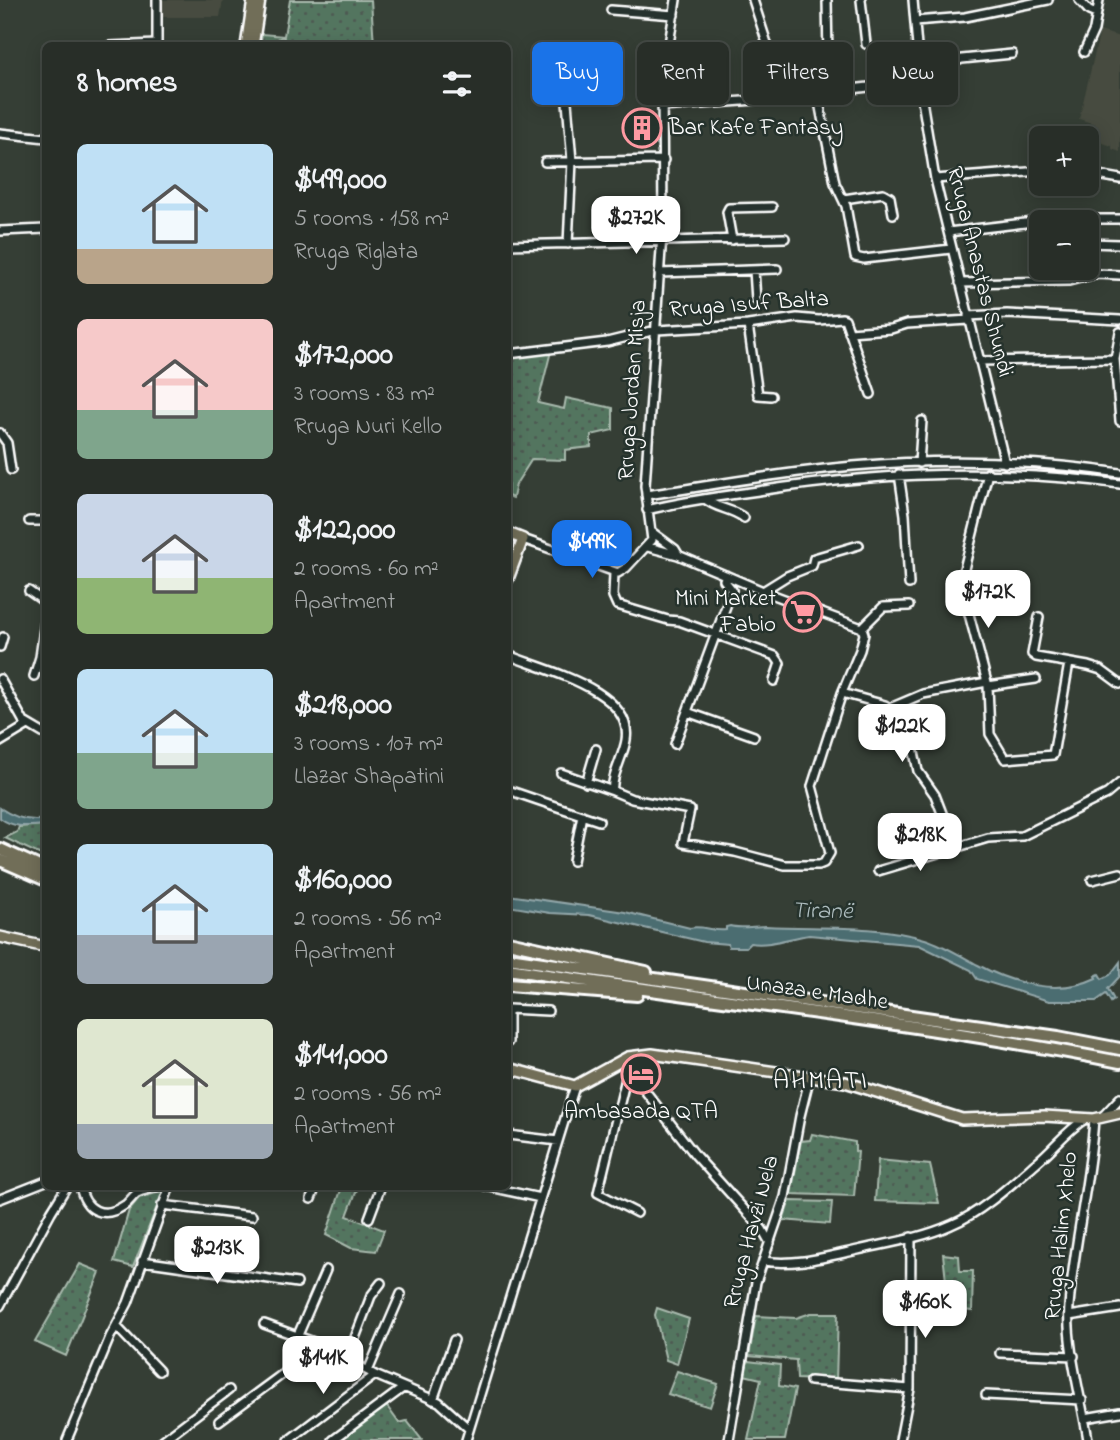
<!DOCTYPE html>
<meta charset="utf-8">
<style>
:root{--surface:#282e28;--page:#303630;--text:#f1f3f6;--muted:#a5a8a8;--line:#444a45;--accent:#1a73e8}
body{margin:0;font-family:"Indie Flower",sans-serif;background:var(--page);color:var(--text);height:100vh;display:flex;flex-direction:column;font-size:26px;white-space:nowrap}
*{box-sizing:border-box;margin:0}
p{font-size:23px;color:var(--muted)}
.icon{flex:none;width:38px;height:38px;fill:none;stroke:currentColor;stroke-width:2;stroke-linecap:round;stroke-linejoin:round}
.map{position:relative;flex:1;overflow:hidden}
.details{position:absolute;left:42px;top:42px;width:469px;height:1148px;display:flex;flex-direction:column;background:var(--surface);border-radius:10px;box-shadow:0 4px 18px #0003,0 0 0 2px var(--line)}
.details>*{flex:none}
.hud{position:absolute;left:532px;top:42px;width:483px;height:63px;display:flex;gap:14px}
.controls{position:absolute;left:1029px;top:126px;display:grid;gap:14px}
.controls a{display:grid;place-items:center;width:70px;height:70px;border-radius:10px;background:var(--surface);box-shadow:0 4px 18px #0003,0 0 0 2px var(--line);font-size:35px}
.price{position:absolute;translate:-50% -60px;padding:0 16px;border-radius:14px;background:#fff;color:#222;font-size:23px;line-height:46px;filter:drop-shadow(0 2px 4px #0008)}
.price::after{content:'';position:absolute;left:50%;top:42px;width:21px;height:16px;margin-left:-10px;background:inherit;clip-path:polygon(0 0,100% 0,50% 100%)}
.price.selected{background:var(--accent);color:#fff}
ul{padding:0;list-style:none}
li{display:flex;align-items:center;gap:21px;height:175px;padding:0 35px}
li span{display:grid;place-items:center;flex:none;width:196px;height:140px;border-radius:10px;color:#555}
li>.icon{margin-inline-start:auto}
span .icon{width:84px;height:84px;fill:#fffc;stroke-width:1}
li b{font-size:30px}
h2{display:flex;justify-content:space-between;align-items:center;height:84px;padding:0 35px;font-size:30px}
.tag{padding:0 24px;border-radius:10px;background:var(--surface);box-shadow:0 4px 18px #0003,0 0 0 2px var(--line);font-size:24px;line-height:63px}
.tag.selected{background:var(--accent);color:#fff}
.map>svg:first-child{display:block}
.built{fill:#464b3f}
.grass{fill:url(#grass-dots);stroke:#a9baae;stroke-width:2}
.water{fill:#4b6d71;stroke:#93a7aa;stroke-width:2}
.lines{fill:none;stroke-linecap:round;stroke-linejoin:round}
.minor-casing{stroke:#fff;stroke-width:12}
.major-casing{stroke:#fff;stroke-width:14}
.highway-casing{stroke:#fff;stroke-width:16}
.minor{stroke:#26332d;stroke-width:7}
.major{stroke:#716e59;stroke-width:9}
.highway{stroke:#716e59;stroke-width:10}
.labels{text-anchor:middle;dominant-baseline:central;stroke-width:5;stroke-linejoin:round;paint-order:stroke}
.poi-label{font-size:23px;fill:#fff;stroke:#26332d;text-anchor:start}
.street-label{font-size:23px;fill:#fff;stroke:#26332d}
.water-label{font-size:24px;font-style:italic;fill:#aebdbf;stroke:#26332d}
.quarter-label{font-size:26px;letter-spacing:2px;fill:#fff;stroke:#26332d}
</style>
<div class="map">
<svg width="1120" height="1440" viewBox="0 0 1120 1440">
<defs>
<pattern id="grass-dots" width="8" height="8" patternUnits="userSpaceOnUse" patternTransform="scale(1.75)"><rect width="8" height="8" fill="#53745e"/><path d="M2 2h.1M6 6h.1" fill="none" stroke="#4e5a52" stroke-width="1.8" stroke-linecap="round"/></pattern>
</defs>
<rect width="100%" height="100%" fill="#353e35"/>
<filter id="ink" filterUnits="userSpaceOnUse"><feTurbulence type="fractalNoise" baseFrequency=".0143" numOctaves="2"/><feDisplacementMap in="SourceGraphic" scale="14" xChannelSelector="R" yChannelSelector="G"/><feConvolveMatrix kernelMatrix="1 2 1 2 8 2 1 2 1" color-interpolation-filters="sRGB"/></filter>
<g filter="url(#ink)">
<path class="built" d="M157 0H223L220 17H157Z
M1100 31 1120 37V152L1112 149V146L1090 139 1095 124 1079 119Z"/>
<path class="grass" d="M290 0H371L374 45H283L284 36 276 40 274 45H260L262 34 284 36Z
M551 351 538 403 564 409 566 398 613 408V430L591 435V447L565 450V460L532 459 516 484 513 498 508 496V357Z
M45 825V857L5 838 17 832 19 827Z
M812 1134 855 1142V1151L858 1152 854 1196 791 1194 801 1141 810 1140Z
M878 1160 930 1165 939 1203 875 1201Z
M342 1187H358L347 1216 384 1230 376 1251 351 1248 326 1235Z
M163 1191 133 1267 114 1262 129 1210 139 1198Z
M790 1201 832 1202 830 1224 783 1220Z
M943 1254 959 1256 960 1271H973L972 1311 949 1308Z
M80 1264 100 1272 66 1356 35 1342Z
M657 1308 689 1319 677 1364 666 1360 655 1315Z
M811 1313H838L836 1381 797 1379 796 1360 749 1356 756 1316 796 1318Z
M748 1361 780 1365 779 1386 795 1389 785 1440H748L761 1379 744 1375Z
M677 1371 718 1384 710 1407 668 1394Z
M386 1405 399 1423 407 1421 422 1440H339Z"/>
<path class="water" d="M0 808C13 817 29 822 45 819V825C28 826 15 829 0 818Z
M508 895 625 912 690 928C702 925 713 932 726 930V927L730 926C739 929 754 926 766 926 819 929 873 924 925 939 944 945 961 956 978 965 1013 984 1059 996 1096 978L1095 976 1099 974 1102 979 1110 975 1120 962V976L1108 989 1114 1000 1111 1002 1106 994 1096 1001H1049L977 979 971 970 919 945 809 935C788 938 771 946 750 943L746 947H729L728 944 704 942 589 915 550 913 508 906Z"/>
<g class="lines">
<g class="minor-casing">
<path id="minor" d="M753 0 775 68 781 97
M827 0 828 59 831 91
M861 0 866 44
M913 0 921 94 935 179 1005 463
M1079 0 1089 11 1096 14
M611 10 674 15
M915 21 965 17 1048 0
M79 46H97
M109 46 157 44
M157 46V0
M1084 52 1094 30 1099 0
M919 68 945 65 962 59 1012 54
M817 92 835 183 846 206 855 257 864 259 951 249
M567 102 572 161 568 244
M662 107 756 100 886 85 920 89
M0 133 46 138
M545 162 664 160
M1087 173 1120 179
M935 179 1041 171
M844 199 883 193 890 197 893 214
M0 231 46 229
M948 232 1059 219H1120
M732 240 727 212 729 208 772 207
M1087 243 1120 244
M508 245 785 238
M754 270 756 300
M659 273 777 269
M960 283 1069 281 1096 274 1120 275
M968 316 1007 314 1120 320
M748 325 758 395 771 396
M849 332 891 329 907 324 969 320
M1120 332 1115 359 1120 421
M508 354 607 342 656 330 748 325 797 318 819 320 842 318 845 319 871 394
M979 361 1115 359
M0 433 7 443 11 470
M919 463 922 421
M988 473 962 577 965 599 988 686 990 734 1005 759 1053 755 1069 663
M899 474 905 515 909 584
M646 495C714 485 783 472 853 466 941 458 1033 460 1120 473
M705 499C716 509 732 508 744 518
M647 510C683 501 721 496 758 491 879 472 998 468 1120 484
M29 521H46
M652 532 675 549 678 554
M523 539 618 573 626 568 652 540 645 486 663 220 662 88 676 0
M648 547 678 555 763 591 862 628
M614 573 613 596 617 605 668 620 679 621 775 656 780 663 774 681
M29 591 46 603
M763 591 787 576 812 566 814 558 859 545
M1039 617 1032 654 1036 657 1088 666 1101 670 1120 684
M862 628 883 607 909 606
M0 647 3 637
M508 655C543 670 634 690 626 740 624 755 610 778 613 791L632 799 690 810 683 843 735 852 785 865H819L824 863 830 853 812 786 842 693 860 650 864 634 862 628
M34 676 40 657 46 614
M0 679 24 722 46 735
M988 686 1036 679
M842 693 885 705 900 716 911 738 918 771 935 795 955 847
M890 708 923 694 987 682
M687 712 754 736
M0 742 28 725
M675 744 732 590 724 580 726 575
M561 773 613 791
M586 783 596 749
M508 790 599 821
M573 861 582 815
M878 871 988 838 1022 836 1107 794 1120 783
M1092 880 1120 873
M508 1009 548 1011
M508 1042V1009
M621 1060 696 1156 762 1229 770 1243
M628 1070 598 1193 637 1213
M1103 1116 1120 1098
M508 1135 558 1141
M80 1186C85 1211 103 1220 125 1205 129 1202 133 1196 137 1193 143 1190 152 1189 159 1186
M485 1186 540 1198
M0 1199 46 1181
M311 1199 316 1186
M162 1205 252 1216
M369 1218 381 1186
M142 1261 297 1283
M763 1261C795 1266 826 1257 858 1250 889 1243 922 1238 951 1225 981 1213 1013 1183 1037 1162 1054 1148 1066 1131 1085 1119
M0 1306 51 1212 67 1186
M1069 1316 1120 1308
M264 1324 322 1345 375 1375 439 1402 469 1429
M116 1326 159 1371
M298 1335 326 1270
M1000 1353 1074 1356
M347 1359 371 1296 381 1283
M368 1371 401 1294
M810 1381 910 1389
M986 1395 1082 1400
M433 1400 454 1340
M1085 1418 1120 1412
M219 1421 322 1345
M67 1440 110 1337 128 1303 170 1186
M163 1440 229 1390
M289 1440 375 1375
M333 1440 403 1388
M466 1440 575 1086
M729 1440 756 1282 785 1197 800 1116 810 1076
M900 1440 910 1389 911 1237
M1088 1440C1082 1400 1066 1346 1069 1306 1074 1243 1090 1182 1094 1119"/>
</g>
<g class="major-casing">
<path id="major" d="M246 46 253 0
M253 46 260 0
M508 533 523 539 508 579
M0 937 46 947
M508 1068 575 1086 628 1057 652 1054 845 1082 962 1119 1044 1116 1094 1119 1120 1113"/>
</g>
<g class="highway-casing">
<path id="highway" d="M0 849 46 870
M0 860 46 880
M508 942 646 972
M508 958 1058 1037 1120 1049
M508 969C711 1001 917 1022 1120 1062
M508 985 637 995"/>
</g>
<use href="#minor" class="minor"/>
<use href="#major" class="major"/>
<use href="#highway" class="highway"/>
</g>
</g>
<defs>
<g id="building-ring" transform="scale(2.0125)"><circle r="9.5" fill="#26332d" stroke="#ff9aa2" stroke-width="1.5"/><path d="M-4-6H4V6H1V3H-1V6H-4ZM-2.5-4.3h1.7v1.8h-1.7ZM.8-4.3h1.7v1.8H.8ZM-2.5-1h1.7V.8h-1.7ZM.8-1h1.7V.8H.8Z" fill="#ff9aa2"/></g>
<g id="supermarket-ring" transform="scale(2.0125)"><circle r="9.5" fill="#26332d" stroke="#ff9aa2" stroke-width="1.5"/><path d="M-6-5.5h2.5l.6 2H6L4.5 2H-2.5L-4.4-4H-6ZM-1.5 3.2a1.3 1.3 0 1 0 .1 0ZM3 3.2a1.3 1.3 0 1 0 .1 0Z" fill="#ff9aa2"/></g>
<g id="hotel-ring" transform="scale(2.0125)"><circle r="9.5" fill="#26332d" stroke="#ff9aa2" stroke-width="1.5"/><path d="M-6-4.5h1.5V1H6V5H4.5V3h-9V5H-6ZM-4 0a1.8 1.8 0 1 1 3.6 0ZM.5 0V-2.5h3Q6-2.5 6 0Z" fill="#ff9aa2"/></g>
</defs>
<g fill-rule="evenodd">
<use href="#building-ring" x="642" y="128"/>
<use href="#supermarket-ring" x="803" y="612"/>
<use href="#hotel-ring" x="641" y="1074"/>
</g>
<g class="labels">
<g class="poi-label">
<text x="669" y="128">Bar Kafe Fantasy</text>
<text x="776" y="599" text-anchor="end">Mini Market<tspan x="776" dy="26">Fabio</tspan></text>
<text x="641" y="1112" text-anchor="middle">Ambasada QTA</text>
</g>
<g class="street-label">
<text transform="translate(979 272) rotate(76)">Rruga Anastas Shundi</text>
<text transform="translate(749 305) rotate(-4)">Rruga Isuf Balta</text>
<text transform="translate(633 390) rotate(-86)">Rruga Jordan Misja</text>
<text transform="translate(817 993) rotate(8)">Unaza e Madhe</text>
<text transform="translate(752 1232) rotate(-75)">Rruga Havzi Nela</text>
<text transform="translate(1062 1236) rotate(-84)">Rruga Halim Xhelo</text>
</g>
<g class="water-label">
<text transform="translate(822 912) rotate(1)">Tiranë</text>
</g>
<g class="quarter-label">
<text x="821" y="1082">AHMATI</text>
</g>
</g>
</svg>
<div class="controls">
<a>+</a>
<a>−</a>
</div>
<b class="price" style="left:636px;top:256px">$272K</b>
<b class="price selected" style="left:592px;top:580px">$499K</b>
<b class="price" style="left:988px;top:630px">$172K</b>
<b class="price" style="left:902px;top:764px">$122K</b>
<b class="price" style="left:920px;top:873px">$218K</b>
<b class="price" style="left:217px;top:1286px">$213K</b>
<b class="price" style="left:925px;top:1340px">$160K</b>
<b class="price" style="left:323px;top:1396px">$141K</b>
<div class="hud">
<a class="tag selected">Buy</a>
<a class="tag">Rent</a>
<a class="tag">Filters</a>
<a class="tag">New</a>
</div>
<section class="details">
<h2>8 homes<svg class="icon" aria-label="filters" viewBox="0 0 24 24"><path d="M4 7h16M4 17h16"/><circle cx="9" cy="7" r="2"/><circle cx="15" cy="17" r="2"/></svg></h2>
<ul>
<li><span style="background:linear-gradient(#bfe0f5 75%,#b9a48a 0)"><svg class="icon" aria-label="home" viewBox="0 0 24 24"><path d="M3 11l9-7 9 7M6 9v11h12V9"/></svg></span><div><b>$499,000</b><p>5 rooms · 158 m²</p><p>Rruga Riglata</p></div></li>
<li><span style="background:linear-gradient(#f6c9c9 65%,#7fa58c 0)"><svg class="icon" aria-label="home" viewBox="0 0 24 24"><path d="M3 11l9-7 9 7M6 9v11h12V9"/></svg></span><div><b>$172,000</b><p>3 rooms · 83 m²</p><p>Rruga Nuri Kello</p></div></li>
<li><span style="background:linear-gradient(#c9d6e8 60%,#8fb573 0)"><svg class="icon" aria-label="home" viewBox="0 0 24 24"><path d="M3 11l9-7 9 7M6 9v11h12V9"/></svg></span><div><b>$122,000</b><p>2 rooms · 60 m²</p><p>Apartment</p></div></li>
<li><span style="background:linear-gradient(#bfe0f5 60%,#7fa58c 0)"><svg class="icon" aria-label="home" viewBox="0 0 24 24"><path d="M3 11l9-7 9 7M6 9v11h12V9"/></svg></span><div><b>$218,000</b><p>3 rooms · 107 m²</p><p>Llazar Shapatini</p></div></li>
<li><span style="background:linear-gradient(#bfe0f5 65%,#9aa5b1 0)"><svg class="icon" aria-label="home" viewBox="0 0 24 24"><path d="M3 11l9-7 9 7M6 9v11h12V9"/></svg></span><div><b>$160,000</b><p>2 rooms · 56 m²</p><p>Apartment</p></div></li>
<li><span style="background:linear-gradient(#dfe7d0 75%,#9aa5b1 0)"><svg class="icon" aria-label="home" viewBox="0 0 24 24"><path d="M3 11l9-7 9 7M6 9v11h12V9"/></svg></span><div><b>$141,000</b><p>2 rooms · 56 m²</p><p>Apartment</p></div></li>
</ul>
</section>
</div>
